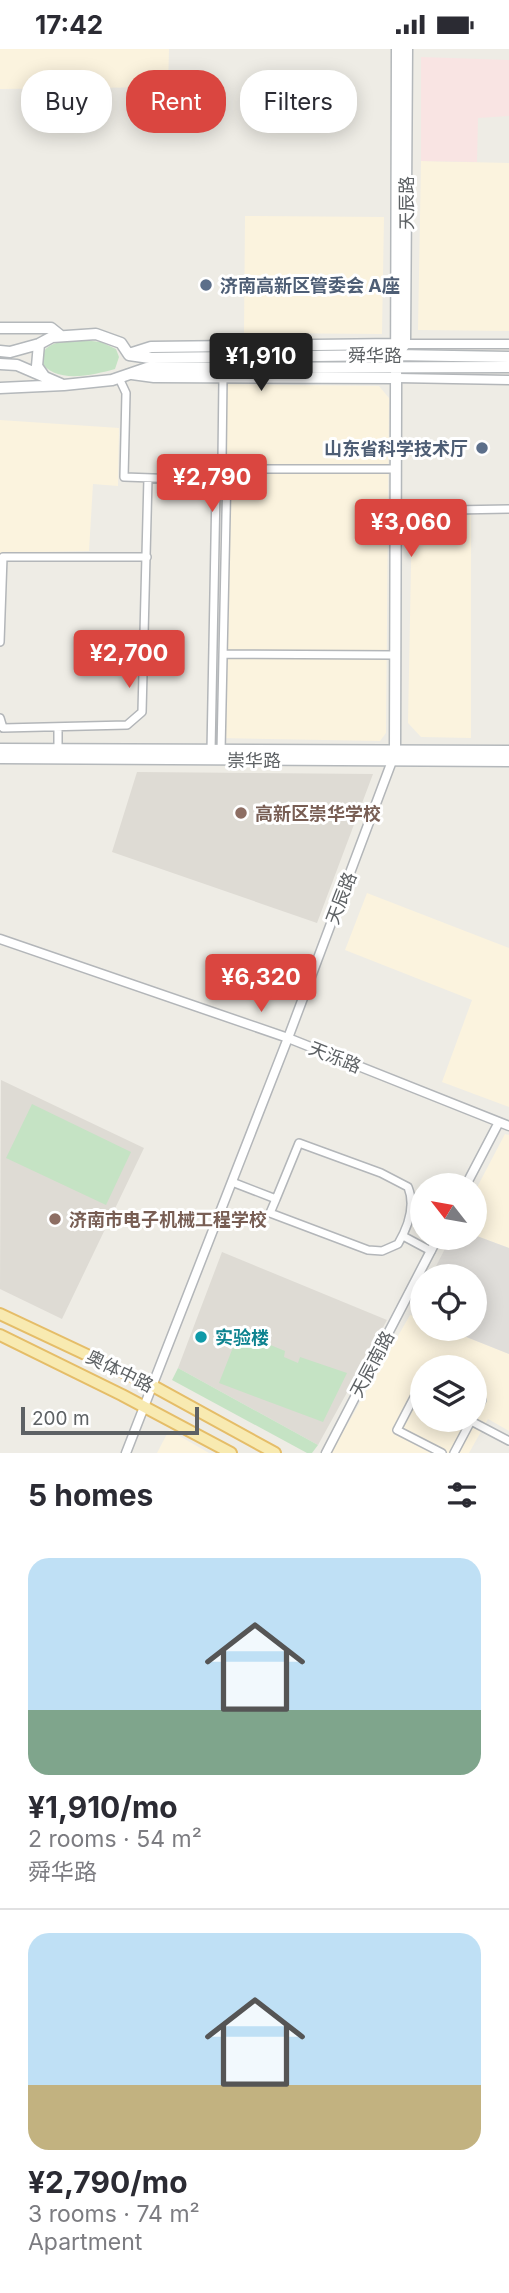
<!DOCTYPE html>
<meta charset="utf-8">
<style>
:root{--surface:#fff;--page:#f2f2f3;--text:#2b2b33;--muted:#7c7c81;--line:#e1e1e2;--accent:#da4640}
body{margin:0;font-family:Inter,"Noto Sans SC",sans-serif;background:var(--page);color:var(--text);height:100vh;display:flex;flex-direction:column;font-size:26px;white-space:nowrap}
*{box-sizing:border-box;margin:0}
p{font-size:23px;color:var(--muted)}
.icon{flex:none;width:38px;height:38px;fill:none;stroke:currentColor;stroke-width:2;stroke-linecap:round;stroke-linejoin:round}
.map{position:relative;height:1404px;overflow:hidden}
.sheet{display:flex;flex-direction:column;background:var(--surface);flex:1}
.sheet>*{flex:none}
.hud{position:absolute;left:21px;top:21px;width:467px;height:63px;display:flex;gap:14px}
.needle{width:46px;rotate:301deg}
.fabs{position:absolute;left:410px;top:1124px;display:grid;gap:14px}
.fabs a{display:grid;place-items:center;width:77px;height:77px;border-radius:50%;background:var(--surface);box-shadow:0 4px 18px #0003;font-size:35px}
.scale{position:absolute;left:21px;bottom:18px;width:178px;box-sizing:border-box;padding-left:7px;border:4px solid #5d6164;border-top:0;font-size:19px;line-height:24px;white-space:nowrap;color:#5d6164;-webkit-text-stroke:5px #fff;paint-order:stroke}
.price{position:absolute;translate:-50% -60px;padding:0 16px;border-radius:7px;background:var(--accent);color:#fff;font-size:23px;line-height:46px;filter:drop-shadow(0 2px 4px #0008)}
.price::after{content:'';position:absolute;left:50%;top:42px;width:21px;height:16px;margin-left:-10px;background:inherit;clip-path:polygon(0 0,100% 0,50% 100%)}
.price.selected{background:#222;color:#fff}
ul{padding:0;list-style:none}
li{display:grid;align-content:center;gap:14px;height:371px;padding:0 28px}
li+li{border-top:2px solid var(--line)}
li span{display:grid;place-items:center;height:217px;border-radius:21px;color:#555}
li>.icon{margin-inline-start:auto}
span .icon{width:126px;height:126px;fill:#fffc;stroke-width:1}
li b{font-size:30px}
h2{display:flex;justify-content:space-between;align-items:center;height:84px;padding:0 28px;font-size:30px}
.tag{padding:0 24px;border-radius:28px;background:var(--surface);box-shadow:0 4px 18px #0003;font-size:24px;line-height:63px}
.tag.selected{background:var(--accent);color:#fff}
.status{display:flex;justify-content:space-between;align-items:center;height:49px;padding:0 35px;background:var(--surface);direction:ltr}
.status svg{height:19px;fill:currentColor}
.map>svg:first-child{display:block}
.commercial{fill:#fbf3de;fill-rule:evenodd}
.industrial{fill:#e0deda}
.education{fill:#dedbd4}
.medical{fill:#f9e4e3}
.green{fill:#c5e3c4}
.lines{fill:none;stroke-linecap:round;stroke-linejoin:round}
.minor-casing{stroke:#b3b6b9;stroke-width:10}
.tertiary-casing{stroke:#b3b6b9;stroke-width:11}
.secondary-casing{stroke:#b4b8bb;stroke-width:13}
.primary-casing{stroke:#e5bd68;stroke-width:14}
.minor{stroke:#fff;stroke-width:7}
.tertiary{stroke:#fff;stroke-width:8}
.secondary{stroke:#fff;stroke-width:10}
.primary{stroke:#f8eab1;stroke-width:10}
.service-dot{fill:#5c6f8a;stroke:#fff;stroke-width:2.5}
.education-dot{fill:#8d6e63;stroke:#fff;stroke-width:2.5}
.culture-dot{fill:#0f9aa8;stroke:#fff;stroke-width:2.5}
.labels{text-anchor:middle;dominant-baseline:central;stroke-width:6;stroke-linejoin:round;paint-order:stroke}
.street-label{font-size:18px;fill:#5d6164;stroke:#fff}
.service-label{font-size:18px;font-weight:bold;fill:#4e5e75;stroke:#fff;text-anchor:start}
.education-label{font-size:18px;font-weight:bold;fill:#785e54;stroke:#fff;text-anchor:start}
.culture-label{font-size:18px;font-weight:bold;fill:#0d838f;stroke:#fff;text-anchor:start}
</style>
<div class="status"><b>17:42</b><svg viewBox="0 0 49 12"><path d="M0 12V9h3v3zM5 12V6h3v6zM10 12V3h3v9zM15 12V0h3v12zM26 1h20v11H26zM47 4h2v5h-2z"/></svg></div>
<div class="map">
<svg width="509" height="1404" viewBox="0 0 509 1404">
<rect width="100%" height="100%" fill="#eeece5"/>
<path class="commercial" d="M0 0H169L168 38 0 40Z
M421 112 509 114V282L418 281Z
M245 167 384 168 382 285 244 284Z
M223 335 379 337 389 349 386 684 380 692 218 689Z
M0 371 119 379 118 437 93 435 89 502 0 504Z
M412 465 471 466V689L421 688 408 674Z
M367 844 509 899V1058L442 1033 472 951 345 901Z
M505 1085 509 1086V1199L474 1186V1144Z
M410 1266 422 1270V1279H444L509 1305V1382L488 1370 469 1404H331ZM422 1318H474V1370H422Z
M169 1381 209 1404H157Z"/>
<path class="industrial" d="M474 1186 509 1199V1305L444 1279H474V1227H431L451 1188H474Z"/>
<path class="education" d="M137 723 373 725 317 874 112 803Z
M1 1031 144 1099 62 1270 0 1240Z
M222 1203 387 1271 318 1396 178 1319Z"/>
<path class="medical" d="M421 8 509 11V67L478 69 477 113 421 112Z"/>
<path class="green" d="M82 291 101 293 116 300 119 308 115 320C93 326 54 336 40 311 45 291 65 292 82 291Z
M32 1055 131 1103 106 1156 6 1109Z
M239 1283 285 1302 284 1308 298 1314 300 1308 347 1324 323 1373 219 1334Z
M178 1319 318 1396 312 1404H307L172 1331Z"/>
<g class="lines">
<g class="minor-casing">
<path id="minor" d="M223 328 222 411 227 420
M119 329 126 344 124 428 210 431 216 440 211 702
M396 462 509 460
M0 593 3 508H147
M223 605 395 606
M0 669 3 679 127 676 142 663 148 429
M58 701V679
M221 702 227 420H396
M232 1133 276 1150 270 1164 368 1201 382 1202 398 1195C408 1178 416 1158 408 1138L381 1124 299 1094 276 1150
M403 1187 431 1202
M422 1333 397 1381 442 1404
M474 1347 482 1351 474 1366
M471 1372 509 1392
M454 1404 472 1370"/>
</g>
<g class="tertiary-casing">
<path id="tertiary" d="M400 295H509
M397 329 509 331
M0 890 288 989 509 1077
M466 1136 499 1073
M126 1404 288 989 392 712
M326 1404 438 1188"/>
</g>
<g class="secondary-casing">
<path id="secondary" d="M0 279H51L61 287
M39 295 37 317 44 327
M0 302 10 303 39 295 52 288 96 285 121 294 129 306 150 309 396 306 509 308
M129 305 151 298 396 295
M396 306 405 295 407 0
M0 315 17 316 61 335
M132 325 154 328 397 329
M0 339 64 336 112 331 147 319 509 318
M0 700 509 702
M0 709 509 712
M392 712 395 703 397 0"/>
</g>
<g class="primary-casing">
<path id="primary" d="M0 1265 153 1337 275 1404
M0 1286 122 1346 231 1404"/>
</g>
<use href="#minor" class="minor"/>
<use href="#tertiary" class="tertiary"/>
<use href="#secondary" class="secondary"/>
<use href="#primary" class="primary"/>
</g>
<g class="service-dot">
<circle cx="206" cy="236" r="7"/>
<circle cx="482" cy="399" r="7"/>
</g>
<g class="education-dot">
<circle cx="241" cy="764" r="7"/>
<circle cx="55" cy="1170" r="7"/>
</g>
<circle class="culture-dot" cx="201" cy="1288" r="7"/>
<g class="labels">
<g class="street-label">
<text transform="translate(406 154) rotate(-90)">天辰路</text>
<text x="375" y="306">舜华路</text>
<text x="254" y="711">崇华路</text>
<text transform="translate(341 849) rotate(-69)">天辰路</text>
<text transform="translate(335 1008) rotate(22)">天泺路</text>
<text transform="translate(372 1315) rotate(-62)">天辰南路</text>
<text transform="translate(120 1322) rotate(26)">奥体中路</text>
</g>
<g class="service-label">
<text x="220" y="236">济南高新区管委会 A座</text>
<text x="468" y="399" text-anchor="end">山东省科学技术厅</text>
</g>
<g class="education-label">
<text x="255" y="764">高新区崇华学校</text>
<text x="69" y="1170">济南市电子机械工程学校</text>
</g>
<g class="culture-label">
<text x="215" y="1288">实验楼</text>
</g>
</g>
</svg>
<div class="fabs">
<a><svg class="needle" viewBox="-14 -14 28 28"><path d="M0-13l5 13h-10z" fill="#e53935"/><path d="M0 13l5-13h-10z" fill="#7c7c81"/></svg></a>
<a><svg class="icon" aria-label="locate" viewBox="0 0 24 24"><circle cx="12" cy="12" r="6"/><path d="M12 2v4M12 18v4M2 12h4M18 12h4"/></svg></a>
<a><svg class="icon" aria-label="layers" viewBox="0 0 24 24"><path d="M12 4l9 5-9 5-9-5zM3 14l9 5 9-5"/></svg></a>
</div>
<div class="scale">200 m</div>
<b class="price selected" style="left:261px;top:344px">¥1,910</b>
<b class="price" style="left:212px;top:465px">¥2,790</b>
<b class="price" style="left:411px;top:510px">¥3,060</b>
<b class="price" style="left:129px;top:641px">¥2,700</b>
<b class="price" style="left:261px;top:965px">¥6,320</b>
<div class="hud">
<a class="tag">Buy</a>
<a class="tag selected">Rent</a>
<a class="tag">Filters</a>
</div>
</div>
<section class="sheet">
<h2>5 homes<svg class="icon" aria-label="filters" viewBox="0 0 24 24"><path d="M4 7h16M4 17h16"/><circle cx="9" cy="7" r="2"/><circle cx="15" cy="17" r="2"/></svg></h2>
<ul>
<li><span style="background:linear-gradient(#bfe0f5 70%,#7fa58c 0)"><svg class="icon" aria-label="home" viewBox="0 0 24 24"><path d="M3 11l9-7 9 7M6 9v11h12V9"/></svg></span><div><b>¥1,910/mo</b><p>2 rooms · 54 m²</p><p>舜华路</p></div></li>
<li><span style="background:linear-gradient(#bfe0f5 70%,#c2b280 0)"><svg class="icon" aria-label="home" viewBox="0 0 24 24"><path d="M3 11l9-7 9 7M6 9v11h12V9"/></svg></span><div><b>¥2,790/mo</b><p>3 rooms · 74 m²</p><p>Apartment</p></div></li>
</ul>
</section>
